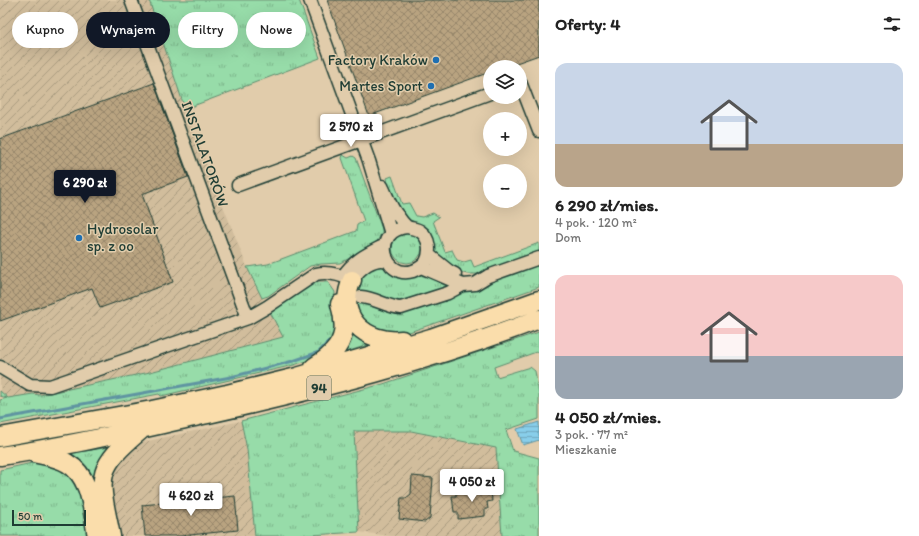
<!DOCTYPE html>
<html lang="pl">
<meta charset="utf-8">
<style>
:root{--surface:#fff;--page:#f2f2f2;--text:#222;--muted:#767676;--accent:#111827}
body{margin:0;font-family:Itim,sans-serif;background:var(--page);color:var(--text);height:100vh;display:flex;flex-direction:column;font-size:15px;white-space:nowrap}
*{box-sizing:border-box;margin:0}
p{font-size:13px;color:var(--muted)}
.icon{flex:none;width:22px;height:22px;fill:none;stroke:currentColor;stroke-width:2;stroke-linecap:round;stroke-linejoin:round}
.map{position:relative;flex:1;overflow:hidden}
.drawer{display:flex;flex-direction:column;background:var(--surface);width:380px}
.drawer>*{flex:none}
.hud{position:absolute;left:12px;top:12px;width:380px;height:36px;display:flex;gap:8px}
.fabs{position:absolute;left:483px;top:60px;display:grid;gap:8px}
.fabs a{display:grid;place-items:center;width:44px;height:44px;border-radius:50%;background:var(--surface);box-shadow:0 4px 16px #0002;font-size:20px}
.scale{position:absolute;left:12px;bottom:10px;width:74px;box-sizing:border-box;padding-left:4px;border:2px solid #1f3d34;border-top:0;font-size:11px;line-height:14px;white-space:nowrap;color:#1f3d34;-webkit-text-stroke:3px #e1ccab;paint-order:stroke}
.price{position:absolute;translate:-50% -34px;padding:0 9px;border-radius:4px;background:#fff;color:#222;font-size:13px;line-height:26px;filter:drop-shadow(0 1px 2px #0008)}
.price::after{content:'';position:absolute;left:50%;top:24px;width:12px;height:9px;margin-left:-6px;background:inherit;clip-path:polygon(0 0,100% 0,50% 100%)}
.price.current{background:var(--accent);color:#fff}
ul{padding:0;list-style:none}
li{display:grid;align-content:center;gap:8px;height:212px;padding:0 16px}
li span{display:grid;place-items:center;height:124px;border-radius:12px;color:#555}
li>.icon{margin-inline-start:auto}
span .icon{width:72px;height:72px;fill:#fffc;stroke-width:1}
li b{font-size:17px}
h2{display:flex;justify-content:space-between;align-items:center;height:48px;padding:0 16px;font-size:17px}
.pill{padding:0 14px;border-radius:18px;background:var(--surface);box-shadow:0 4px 16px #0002;font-size:14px;line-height:36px}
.pill.current{background:var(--accent);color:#fff}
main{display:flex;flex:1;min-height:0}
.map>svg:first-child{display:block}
.industrial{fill:url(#industrial-furrows)}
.grass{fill:url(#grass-tufts);stroke:#5b8c6e}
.water{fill:url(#water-rules);stroke:#5e94a1}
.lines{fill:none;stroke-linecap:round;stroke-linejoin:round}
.stream{stroke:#5e94a1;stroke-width:3}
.building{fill:url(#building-cross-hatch);stroke:#1f3d34}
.minor-casing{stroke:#1f3d34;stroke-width:15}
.highway-casing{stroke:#1f3d34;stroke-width:21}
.minor{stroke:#e1ccab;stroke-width:12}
.highway{stroke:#faddab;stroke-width:18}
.poi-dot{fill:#1f6fb2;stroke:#e1ccab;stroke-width:1.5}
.labels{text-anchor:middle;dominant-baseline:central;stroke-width:3;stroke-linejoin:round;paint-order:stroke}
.shield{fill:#e1ccab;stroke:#596858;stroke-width:1}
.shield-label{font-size:14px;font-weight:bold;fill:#1f3d34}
.poi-label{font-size:15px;fill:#1f3d34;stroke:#e1ccab;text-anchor:end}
.street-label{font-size:15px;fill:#1f3d34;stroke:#e1ccab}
</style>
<main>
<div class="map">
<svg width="539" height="536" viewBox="0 0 539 536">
<defs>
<pattern id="industrial-furrows" width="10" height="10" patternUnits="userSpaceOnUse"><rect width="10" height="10" fill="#d1bd9c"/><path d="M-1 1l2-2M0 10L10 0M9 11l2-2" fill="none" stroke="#a99b80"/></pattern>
<pattern id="grass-tufts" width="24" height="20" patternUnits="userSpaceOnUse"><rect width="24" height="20" fill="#97dca9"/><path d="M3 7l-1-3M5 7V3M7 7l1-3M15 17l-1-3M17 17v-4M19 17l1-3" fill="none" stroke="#7bb48a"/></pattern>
<pattern id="water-rules" width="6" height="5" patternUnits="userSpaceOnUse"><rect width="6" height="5" fill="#88ceea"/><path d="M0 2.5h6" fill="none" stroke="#6fa8be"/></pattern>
<pattern id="building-cross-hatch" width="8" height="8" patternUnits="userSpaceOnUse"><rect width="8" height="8" fill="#b9a380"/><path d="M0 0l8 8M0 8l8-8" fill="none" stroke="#96866a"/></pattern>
</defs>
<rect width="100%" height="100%" fill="#e1ccab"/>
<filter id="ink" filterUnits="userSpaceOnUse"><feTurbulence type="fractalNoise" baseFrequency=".025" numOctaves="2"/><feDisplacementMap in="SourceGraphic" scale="8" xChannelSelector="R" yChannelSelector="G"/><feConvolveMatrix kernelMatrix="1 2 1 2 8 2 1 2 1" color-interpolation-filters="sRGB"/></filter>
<g filter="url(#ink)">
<path class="industrial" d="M0 0H149L185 109 251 277 284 337 150 372 40 395 33 394 8 398 0 391Z
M241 421 247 449 255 536H116L107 472 134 444Z
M354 431H411L496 448 502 536H390L359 532Z"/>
<path class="grass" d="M149 0H299L320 58 185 109Z
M343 155 348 158 353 156 356 158 382 229V233L376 243 361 250 348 259 340 263 321 264 310 266 268 296 262 298 247 267 268 264 356 231 357 225 364 221 342 158Z
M392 176 402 204 409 203 416 216 422 217 433 213 439 217 433 221 445 252 452 250 457 260 464 262 471 260 474 267 539 243V252L477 274H467L456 271 436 258 422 225 401 216 389 190 387 178Z
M392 248a15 15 0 1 1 30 0a15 15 0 1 1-30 0Z
M381 264 418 273H430L449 285V290L403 305 358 293 354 286 363 272Z
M539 265V287L392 338 358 319 355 303 364 301 399 313Z
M314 282H328L335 292 334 305 338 320 334 342 316 358 294 365 161 396 159 394 0 424V400L7 398 0 396V391L8 398 33 394 40 395 150 372 283 337 270 312Z
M349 323 374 343 337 355Z
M539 332V351L494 367 497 377 530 367 535 371 539 395V419L506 430 513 451 539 458V536H502L496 448 411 431H354L359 532 296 536H255L247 449 241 421 383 384Z
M116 446 92 490 60 455Z
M32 463H54L75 476 92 536H0V470Z"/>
<path class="water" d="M539 422V440L523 445 517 429Z"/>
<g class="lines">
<path class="stream" d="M0 419 231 377 293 361 319 352 328 342"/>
</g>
<path class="building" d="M327 0H539V55L505 67H490V72L369 116Z
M154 83 188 177 142 194 173 282 100 308 92 288 0 321V139Z
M412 476 433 478 430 518 425 522 399 519 401 498H406L411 494Z
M491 490 492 501 487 502 488 509H485V516L458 519V512H454L452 496H456V492Z
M235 496 238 530 180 536H145L142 505Z"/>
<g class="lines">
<g class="minor-casing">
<path id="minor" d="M131 0 248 318
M310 0 369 161 391 234
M520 82 539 131
M238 185 490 93
M382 186C387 196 391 208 398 216 400 219 403 223 406 226 410 229 416 228 420 231 430 238 431 252 426 262 423 266 418 269 413 271 383 280 371 230 407 227
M429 255 449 271 455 274
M421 267 463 285 475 284 488 276 539 258
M343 276C355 259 368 254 385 245
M361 297C375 298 387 307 401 308L448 293 463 285
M0 367 30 385 50 386 248 318 267 307 316 274C327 271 341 275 352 280 359 269 374 256 388 261"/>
</g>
<g class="highway-casing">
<path id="highway" d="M352 280C335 317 366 344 402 340
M314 367C332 356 347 342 343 320 343 314 341 309 340 304
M0 437 152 410 227 394 297 377 431 338 539 300
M34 453C45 456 57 457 67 463 92 477 92 511 97 536
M0 456C70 446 139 429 208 414 320 389 432 361 539 319
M111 536C99 477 93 470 141 430"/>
</g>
<use href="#minor" class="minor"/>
<use href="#highway" class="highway"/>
</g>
</g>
<g class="poi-dot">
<circle cx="436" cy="60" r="4"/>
<circle cx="431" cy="86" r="4"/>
<circle cx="79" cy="238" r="4"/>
</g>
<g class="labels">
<rect class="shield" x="307" y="376" width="24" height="24" rx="3"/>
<g class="shield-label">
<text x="319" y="388">94</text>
</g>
<g class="poi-label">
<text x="428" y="60">Factory Kraków</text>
<text x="423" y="86">Martes Sport</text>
<text x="87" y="229" text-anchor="start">Hydrosolar<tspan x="87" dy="17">sp. z oo</tspan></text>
</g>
<g class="street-label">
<text transform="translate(205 154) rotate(70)">INSTALATORÓW</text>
</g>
</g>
</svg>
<div class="fabs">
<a><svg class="icon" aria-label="layers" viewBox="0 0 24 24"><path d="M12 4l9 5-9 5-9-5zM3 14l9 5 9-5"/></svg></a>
<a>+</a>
<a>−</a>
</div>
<div class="scale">50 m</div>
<b class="price" style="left:351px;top:148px">2 570 zł</b>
<b class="price current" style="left:85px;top:204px">6 290 zł</b>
<b class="price" style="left:472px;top:503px">4 050 zł</b>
<b class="price" style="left:191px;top:517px">4 620 zł</b>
<div class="hud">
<a class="pill">Kupno</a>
<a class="pill current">Wynajem</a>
<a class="pill">Filtry</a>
<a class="pill">Nowe</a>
</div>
</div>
<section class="drawer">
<h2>Oferty: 4<svg class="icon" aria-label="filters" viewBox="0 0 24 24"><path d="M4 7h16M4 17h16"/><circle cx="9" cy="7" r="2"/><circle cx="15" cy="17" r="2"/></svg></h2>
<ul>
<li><span style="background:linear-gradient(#c9d6e8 65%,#b9a48a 0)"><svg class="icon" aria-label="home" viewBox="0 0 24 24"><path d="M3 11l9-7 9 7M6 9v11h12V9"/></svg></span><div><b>6 290 zł/mies.</b><p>4 pok. · 120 m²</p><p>Dom</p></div></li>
<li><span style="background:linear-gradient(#f6c9c9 65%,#9aa5b1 0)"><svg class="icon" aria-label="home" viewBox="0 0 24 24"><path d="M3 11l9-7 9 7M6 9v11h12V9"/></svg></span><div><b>4 050 zł/mies.</b><p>3 pok. · 77 m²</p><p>Mieszkanie</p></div></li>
</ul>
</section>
</main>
